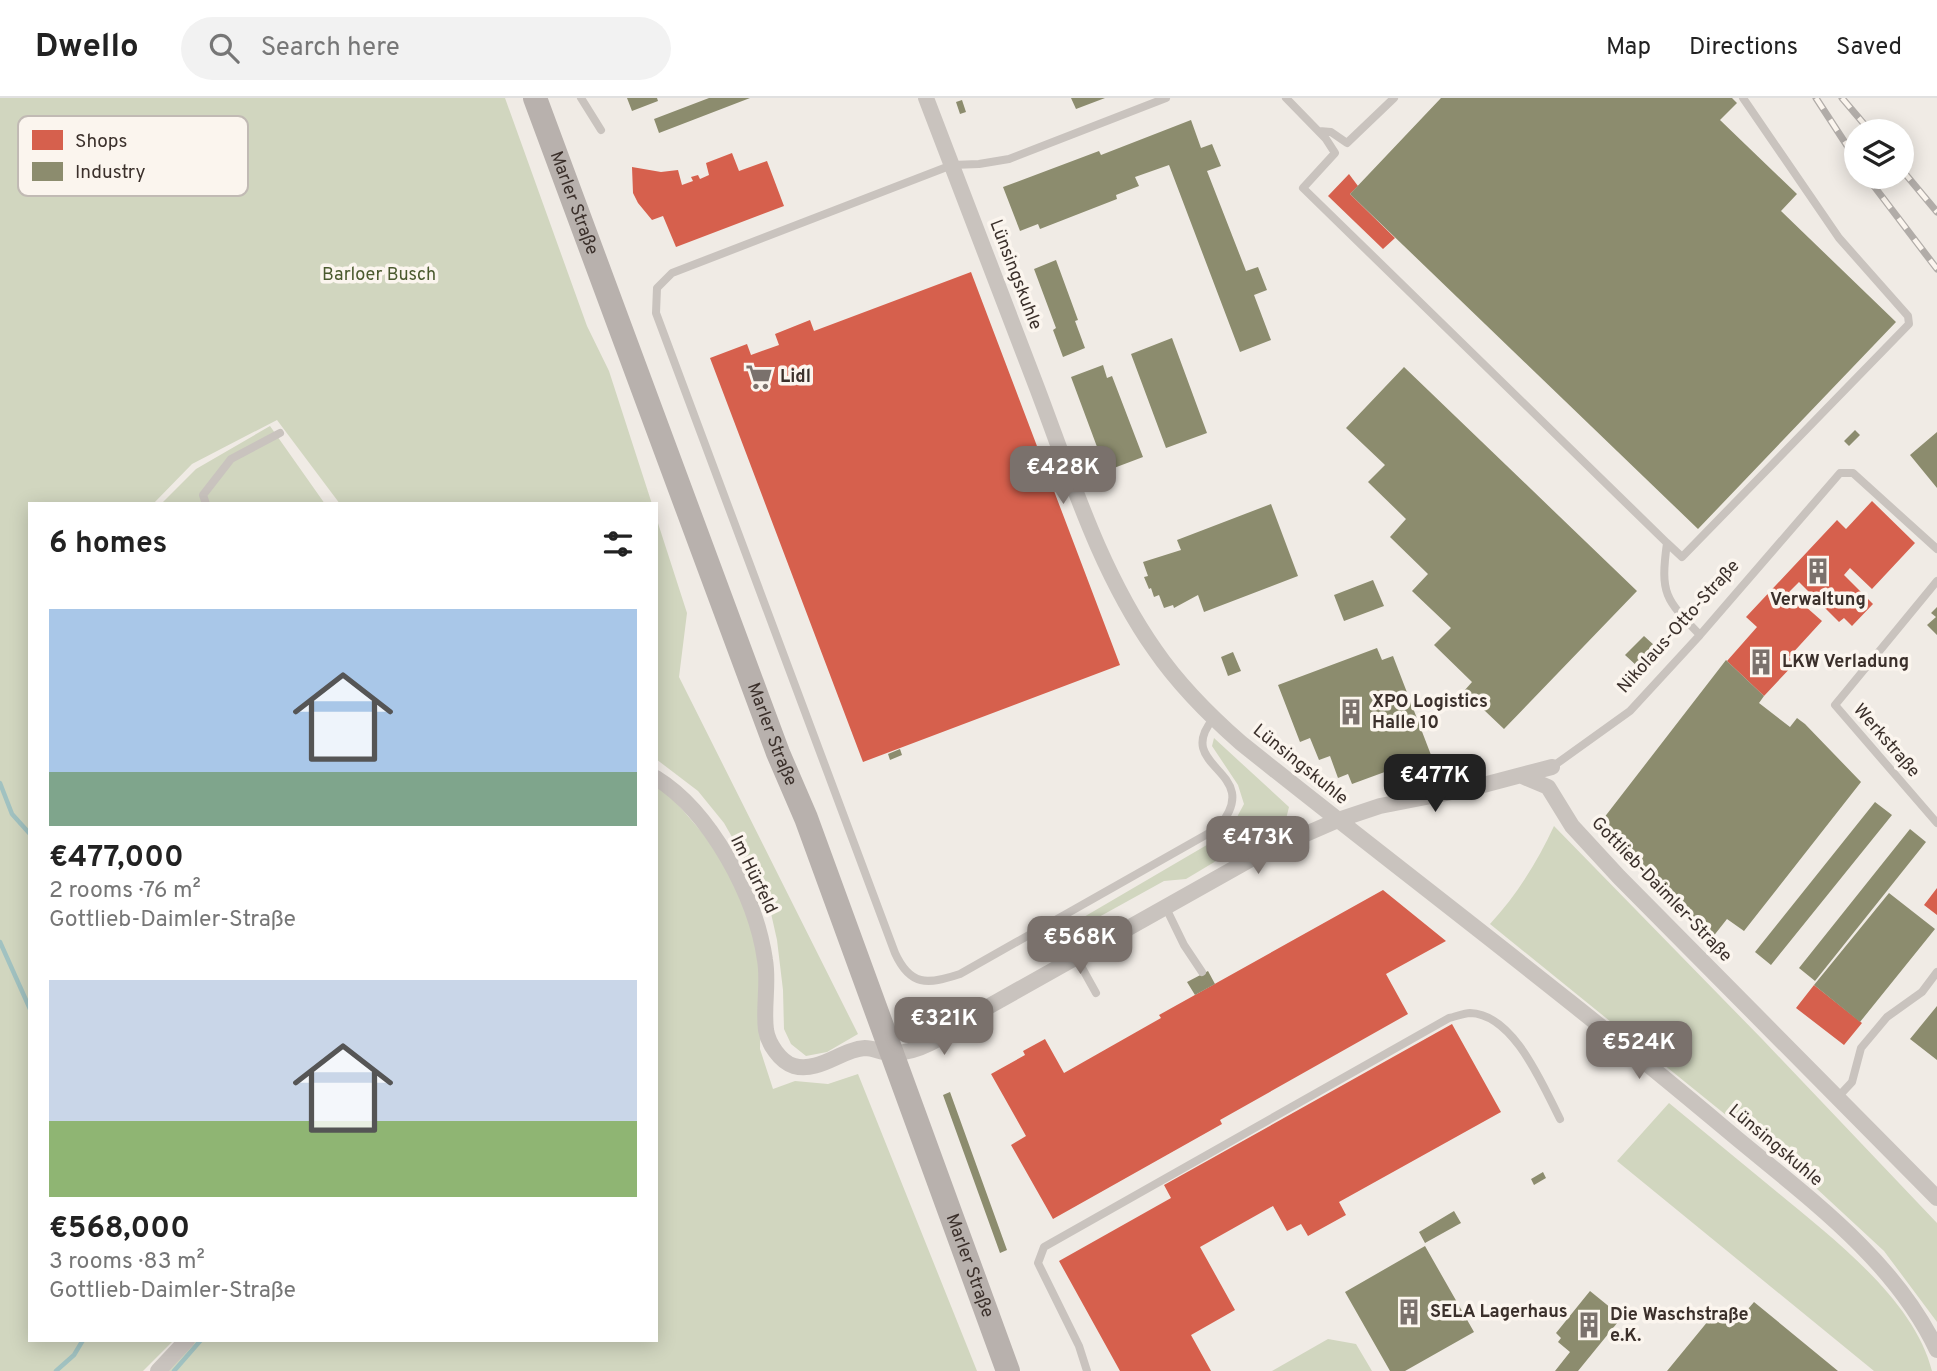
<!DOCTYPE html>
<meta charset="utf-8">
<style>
:root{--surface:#fff;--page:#f2f2f2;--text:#222;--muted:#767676;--line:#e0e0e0;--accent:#7a716c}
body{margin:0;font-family:Overpass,sans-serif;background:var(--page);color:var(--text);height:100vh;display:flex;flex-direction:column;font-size:26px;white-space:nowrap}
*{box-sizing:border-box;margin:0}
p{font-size:23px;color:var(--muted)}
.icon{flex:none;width:38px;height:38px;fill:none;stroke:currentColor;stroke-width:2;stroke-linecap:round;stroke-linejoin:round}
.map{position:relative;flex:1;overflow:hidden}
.details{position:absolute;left:28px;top:404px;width:630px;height:840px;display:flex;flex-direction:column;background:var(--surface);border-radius:0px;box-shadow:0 4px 18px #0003}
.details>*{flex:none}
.tools{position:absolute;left:1844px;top:21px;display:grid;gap:14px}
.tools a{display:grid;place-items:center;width:70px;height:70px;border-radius:50%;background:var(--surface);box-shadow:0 4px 18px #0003;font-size:35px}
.price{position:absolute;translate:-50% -60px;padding:0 16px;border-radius:14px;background:var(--accent);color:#fff;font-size:23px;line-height:46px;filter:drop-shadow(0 2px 4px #0008)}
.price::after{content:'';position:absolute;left:50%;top:42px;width:21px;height:16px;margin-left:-10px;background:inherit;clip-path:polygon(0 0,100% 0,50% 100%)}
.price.current{background:#222;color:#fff}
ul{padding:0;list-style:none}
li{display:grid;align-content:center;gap:14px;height:371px;padding:0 21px}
li span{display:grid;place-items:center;height:217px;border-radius:0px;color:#555}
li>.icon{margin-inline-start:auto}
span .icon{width:126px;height:126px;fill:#fffc;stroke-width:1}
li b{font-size:30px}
h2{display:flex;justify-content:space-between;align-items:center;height:84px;padding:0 21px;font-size:30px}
header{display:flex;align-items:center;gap:42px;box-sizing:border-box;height:98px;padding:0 35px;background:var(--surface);border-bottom:2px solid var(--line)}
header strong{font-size:33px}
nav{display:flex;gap:38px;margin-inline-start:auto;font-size:24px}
.search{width:490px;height:63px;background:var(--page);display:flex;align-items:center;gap:18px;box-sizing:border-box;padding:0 24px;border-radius:38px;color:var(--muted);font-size:26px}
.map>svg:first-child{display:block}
.green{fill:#d1d6bf}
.shops{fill:#d6604d}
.industry{fill:#8c8c6e}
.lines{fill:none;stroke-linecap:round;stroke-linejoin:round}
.stream{stroke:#a1c2c1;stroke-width:4.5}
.service{stroke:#c9c3be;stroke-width:8}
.minor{stroke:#c9c3be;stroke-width:16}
.primary{stroke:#b8b1ad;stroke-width:24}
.rail-casing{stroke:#b1aca8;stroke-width:7}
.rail{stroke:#fbf5ee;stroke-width:4.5;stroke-dasharray:13;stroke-linecap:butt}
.labels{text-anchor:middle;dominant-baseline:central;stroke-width:7;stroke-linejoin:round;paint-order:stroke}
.street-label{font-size:18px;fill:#3b302b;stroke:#fbf5ee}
.park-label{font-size:18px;fill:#4a5a2e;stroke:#fbf5ee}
.poi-label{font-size:18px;font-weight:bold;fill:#3b302b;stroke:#fbf5ee;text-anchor:start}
.key{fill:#fbf5ee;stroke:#c1bab4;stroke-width:2}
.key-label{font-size:19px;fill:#3b302b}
</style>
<header>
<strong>Dwello</strong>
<div class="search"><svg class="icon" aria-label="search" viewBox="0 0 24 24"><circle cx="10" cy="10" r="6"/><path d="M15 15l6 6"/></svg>Search here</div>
<nav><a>Map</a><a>Directions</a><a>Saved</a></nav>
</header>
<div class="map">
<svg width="1937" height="1273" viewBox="0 0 1937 1273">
<rect width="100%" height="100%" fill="#f0ebe5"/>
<path class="green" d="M0 0H505L587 228 609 273 652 406H340L277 322 192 366 153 406H30V1242L173 1243 143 1273H0Z
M270 328 325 406H161L196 371Z
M656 419 687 515 679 579 858 936 827 954 806 958 791 946 784 931 783 892 777 842 768 802 724 725 698 693 656 661Z
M1214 640 1289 709 1286 721 1186 781 1164 783 1070 835 1065 830 1229 734 1244 706 1238 687 1212 648Z
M656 685 662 688 718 753 745 806 759 852 761 892 760 951 773 991 795 983 828 986 858 976 977 1273H164L194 1243 656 1242Z
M1554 728 1763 942 1937 1125V1224L1884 1153 1816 1090 1490 826C1516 798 1538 763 1554 728Z
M1669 1005C1705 1035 1741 1064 1777 1094 1832 1140 1914 1201 1932 1273H1874L1617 1063Z
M1328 1241 1356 1246 1372 1273H1272Z"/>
<path class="shops" d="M732 55 739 73 767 63 784 108 676 149 663 118 652 122 638 105 633 95 632 69 661 74 678 72 682 87 693 83 691 79 698 77 700 81 709 77 706 65Z
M1349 76 1358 88 1350 96 1395 140 1383 151 1328 98Z
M971 174 1120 567 863 664 710 260 747 246 751 257 779 247 775 236 810 222 814 233Z
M1872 403 1915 445 1872 491 1850 470 1844 477 1873 506 1852 528 1844 520 1839 524 1799 484 1789 494 1822 523 1789 559 1795 565 1764 598 1727 563 1757 529 1746 519 1837 422 1846 431Z
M1937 790V817L1924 807Z
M1383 792 1446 843 1386 876 1408 916 1220 1022 1222 1026 1053 1121 1011 1047 1026 1038 991 976 1025 957 1023 953 1045 941 1064 975 1161 920 1159 917Z
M1814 887 1862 925 1844 947 1796 910Z
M1452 926 1501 1014 1339 1104 1346 1117 1308 1138 1301 1126 1287 1133 1273 1108 1200 1149 1235 1212 1191 1237 1211 1273H1120L1059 1163 1171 1100 1164 1087Z"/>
<path class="industry" d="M627 0H657L658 3 632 13Z
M709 0H750L659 35 654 21Z
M1071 0H1105L1076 11Z
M1441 0H1732L1737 5 1720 22 1797 96 1781 113 1896 224 1698 431 1350 96Z
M962 2 966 14 960 16 956 4Z
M1191 22 1201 50 1212 46 1221 68 1207 73 1246 173 1258 169 1267 192 1254 197 1271 242 1240 254 1169 67 1135 79 1139 88 1116 97 1117 101 1040 131 1038 126 1020 133 1003 89 1099 53 1101 57Z
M1056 162 1078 222 1075 223 1085 250 1063 259 1053 232 1056 230 1034 171Z
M1172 240 1207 335 1166 350 1131 256Z
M1103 267 1107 280 1112 278 1143 359 1106 373 1071 279Z
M1404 269 1637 493 1504 631 1464 593 1472 584 1434 547 1451 530 1412 493 1428 476 1390 439 1406 421 1368 384 1385 367 1346 330Z
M1855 332 1860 337 1849 348 1844 343Z
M1937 334V390L1910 357Z
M1271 406 1298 478 1204 514 1198 497 1174 510 1173 507 1164 510 1159 497 1154 499 1151 490 1149 491 1144 479 1148 478 1143 464 1181 452 1177 442Z
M1373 482 1384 508 1344 523 1334 497Z
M1937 509V537L1927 527 1936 519 1931 515Z
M1644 538 1655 548 1637 568 1625 557Z
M1377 550 1382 562 1393 558 1431 657 1352 686 1348 676 1338 680 1330 658 1319 662 1310 640 1300 644 1278 587Z
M1233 554 1241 573 1228 578 1221 559Z
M1726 562 1764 598 1759 605 1790 629 1797 620 1805 626 1861 684 1744 833 1727 821 1712 840 1600 725Z
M900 651 902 657 890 662 888 656Z
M1875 704 1892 717 1771 867 1755 854Z
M1910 731 1926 744 1815 883 1799 870Z
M1889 795 1935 831 1860 924 1814 887Z
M1208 873 1215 886 1195 897 1187 884Z
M1937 908V962L1910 941Z
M950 994 1007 1152 1000 1155 943 997Z
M1543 1074 1546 1080 1534 1087 1531 1081Z
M1454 1113 1461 1125 1425 1145 1419 1134Z
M1425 1148 1474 1234 1405 1273H1390L1345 1194Z
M1590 1193 1622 1219 1578 1273H1555L1570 1254 1558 1244 1561 1240 1556 1235Z
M1754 1204 1838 1273H1667L1713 1217 1722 1224 1733 1211 1742 1218Z"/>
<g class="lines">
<path class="stream" d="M0 685 12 716 30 736
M0 844 30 911
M56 1273 74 1257 83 1242
M174 1273 201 1242"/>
<path class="service" d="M581 0 601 32
M1166 0 1009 61 979 66 952 67 672 175 657 190 656 215 895 855C910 888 927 887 960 876L1218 730C1267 672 1172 671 1213 621
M1286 0 1326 41 1335 55 1303 90 1667 445C1660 496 1665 501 1700 537
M1319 33 1331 34 1347 45 1394 0
M206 406 203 397 231 361 280 335
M1667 445 1682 459 1909 226 1908 218 1839 140 1743 0
M1937 483 1835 607 1937 725
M1552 669 1630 613 1700 537 1840 375H1853L1937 451
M1166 810 1184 847 1202 874
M1076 859 1096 895
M1838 999 1852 984 1861 950 1887 919 1922 894 1937 874
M1087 1273 1079 1248 1038 1165 1044 1149 1449 920C1455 919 1464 915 1470 915 1514 916 1543 988 1560 1021"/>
<path class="minor" d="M926 0C962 94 998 188 1034 282 1069 373 1098 471 1155 552 1179 587 1209 617 1241 645 1401 773 1565 896 1722 1028 1800 1094 1892 1157 1937 1252
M1522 678 1548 689 1572 728 1619 779 1937 1100
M656 680C711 714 756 799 765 862 769 885 763 909 766 932 768 945 780 964 794 968 819 975 842 951 865 950 874 950 882 955 891 955 923 956 952 932 977 915L1260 756 1338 722 1380 708 1472 690 1552 669
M158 1273 187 1242"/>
<path class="primary" id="s1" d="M535 0 778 655 806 720 1008 1273"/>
<g class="rail-casing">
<path id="rail" d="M1816 0 1857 63
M1842 0 1870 33
M1902 72 1937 114
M1867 79 1937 171"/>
</g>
<use href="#rail" class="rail"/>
</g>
<defs>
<g id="supermarket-bare" transform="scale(2.1)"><path d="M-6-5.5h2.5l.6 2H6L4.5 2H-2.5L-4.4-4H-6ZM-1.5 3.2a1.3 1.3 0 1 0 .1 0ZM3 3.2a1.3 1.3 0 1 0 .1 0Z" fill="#7a716c" stroke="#fbf5ee" stroke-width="2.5" paint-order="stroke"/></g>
<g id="building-bare" transform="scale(2.1)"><path d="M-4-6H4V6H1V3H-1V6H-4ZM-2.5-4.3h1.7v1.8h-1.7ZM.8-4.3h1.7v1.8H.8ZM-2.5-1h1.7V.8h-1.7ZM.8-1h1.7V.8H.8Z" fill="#7a716c" stroke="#fbf5ee" stroke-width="2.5" paint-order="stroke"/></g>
</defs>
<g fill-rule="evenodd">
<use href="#supermarket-bare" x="759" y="279"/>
<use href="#building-bare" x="1818" y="473"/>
<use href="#building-bare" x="1761" y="564"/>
<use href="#building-bare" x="1351" y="614"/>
<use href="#building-bare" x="1409" y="1214"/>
<use href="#building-bare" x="1589" y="1227"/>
</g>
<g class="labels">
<g class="street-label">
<text stroke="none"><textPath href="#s1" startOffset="112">Marler Straße</textPath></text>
<text transform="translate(1015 177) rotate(69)">Lünsingskuhle</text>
<text transform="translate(1679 529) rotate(-48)">Nikolaus-Otto-Straße</text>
<text stroke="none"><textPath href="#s1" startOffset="679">Marler Straße</textPath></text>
<text transform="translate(1886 643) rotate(49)">Werkstraße</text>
<text transform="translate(1300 667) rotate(39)">Lünsingskuhle</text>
<text transform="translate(753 777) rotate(64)">Im Hürfeld</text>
<text transform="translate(1661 792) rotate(46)">Gottlieb-Daimler-Straße</text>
<text transform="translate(1775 1048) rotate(40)">Lünsingskuhle</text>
<text stroke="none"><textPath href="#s1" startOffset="1246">Marler Straße</textPath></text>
</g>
<g class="park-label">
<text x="379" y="177">Barloer Busch</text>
</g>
<g class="poi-label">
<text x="780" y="279">Lidl</text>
<text x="1818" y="502" text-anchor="middle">Verwaltung</text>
<text x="1782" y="564">LKW Verladung</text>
<text x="1372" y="604">XPO Logistics<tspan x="1372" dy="21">Halle 10</tspan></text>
<text x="1430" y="1214">SELA Lagerhaus</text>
<text x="1610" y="1217">Die Waschstraße<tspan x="1610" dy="21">e.K.</tspan></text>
</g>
</g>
<rect x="18" y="18" width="230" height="80" rx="10" class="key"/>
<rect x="32" y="32" width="31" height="20" fill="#d6604d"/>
<rect x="32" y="64" width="31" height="19" fill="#8c8c6e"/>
<g class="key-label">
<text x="75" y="49">Shops</text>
<text x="75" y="80">Industry</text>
</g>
</svg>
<div class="tools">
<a><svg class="icon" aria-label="layers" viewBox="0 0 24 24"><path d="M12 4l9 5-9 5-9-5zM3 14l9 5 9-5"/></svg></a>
</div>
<b class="price" style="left:1063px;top:408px">€428K</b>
<b class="price current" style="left:1435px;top:716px">€477K</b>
<b class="price" style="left:1258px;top:778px">€473K</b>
<b class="price" style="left:1080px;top:878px">€568K</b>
<b class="price" style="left:944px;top:959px">€321K</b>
<b class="price" style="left:1639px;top:983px">€524K</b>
<section class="details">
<h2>6 homes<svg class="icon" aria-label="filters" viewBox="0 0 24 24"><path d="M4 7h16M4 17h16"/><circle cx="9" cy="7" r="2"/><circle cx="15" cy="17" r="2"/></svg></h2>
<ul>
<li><span style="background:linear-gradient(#a9c7e8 75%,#7fa58c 0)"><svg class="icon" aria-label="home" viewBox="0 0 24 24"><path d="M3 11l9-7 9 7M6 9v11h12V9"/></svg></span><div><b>€477,000</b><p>2 rooms · 76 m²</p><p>Gottlieb-Daimler-Straße</p></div></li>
<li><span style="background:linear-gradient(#c9d6e8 65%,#8fb573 0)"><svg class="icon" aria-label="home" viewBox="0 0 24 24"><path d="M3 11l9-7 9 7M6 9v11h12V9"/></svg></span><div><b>€568,000</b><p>3 rooms · 83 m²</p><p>Gottlieb-Daimler-Straße</p></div></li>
</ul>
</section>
</div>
